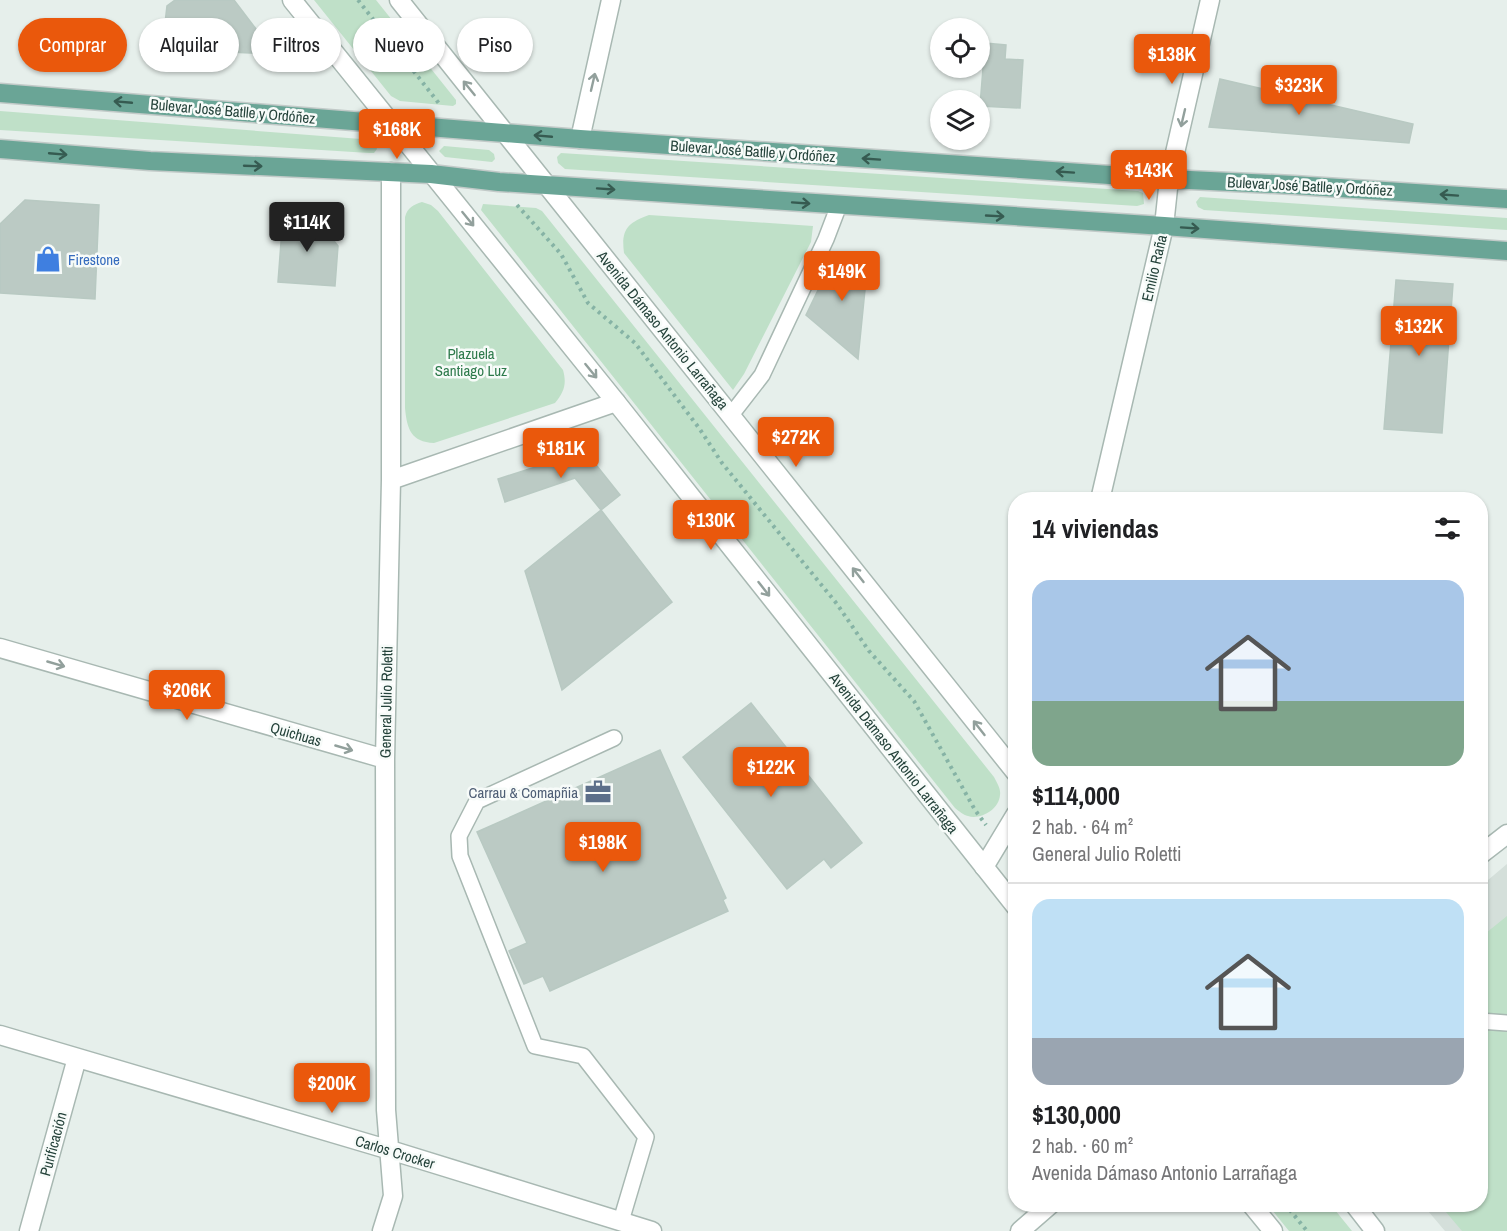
<!DOCTYPE html>
<html lang="es">
<meta charset="utf-8">
<style>
:root{--surface:#fff;--page:#f2f2f2;--text:#202124;--muted:#757577;--line:#e0e0e0;--accent:#ea580c}
body{margin:0;font-family:"Archivo Narrow",sans-serif;background:var(--page);color:var(--text);height:100vh;display:flex;flex-direction:column;font-size:22px;white-space:nowrap}
*{box-sizing:border-box;margin:0}
p{font-size:20px;color:var(--muted)}
.icon{flex:none;width:33px;height:33px;fill:none;stroke:currentColor;stroke-width:2;stroke-linecap:round;stroke-linejoin:round}
.map{position:relative;flex:1;overflow:hidden}
.panel{position:absolute;left:1008px;top:492px;width:480px;height:720px;display:flex;flex-direction:column;background:var(--surface);border-radius:24px;box-shadow:0 2px 4px #0004}
.panel>*{flex:none}
.top-card{position:absolute;left:18px;top:18px;width:570px;height:54px;display:flex;gap:12px}
.fabs{position:absolute;left:930px;top:18px;display:grid;gap:12px}
.fabs a{display:grid;place-items:center;width:60px;height:60px;border-radius:50%;background:var(--surface);box-shadow:0 2px 4px #0004;font-size:30px}
.price{position:absolute;translate:-50% -51px;padding:0 14px;border-radius:6px;background:var(--accent);color:#fff;font-size:20px;line-height:39px;filter:drop-shadow(0 2px 3px #0008)}
.price::after{content:'';position:absolute;left:50%;top:36px;width:18px;height:14px;margin-left:-9px;background:inherit;clip-path:polygon(0 0,100% 0,50% 100%)}
.price.selected{background:#222;color:#fff}
ul{padding:0;list-style:none}
li{display:grid;align-content:center;gap:12px;height:318px;padding:0 24px}
li+li{border-top:2px solid var(--line)}
li span{display:grid;place-items:center;height:186px;border-radius:18px;color:#555}
li>.icon{margin-inline-start:auto}
span .icon{width:108px;height:108px;fill:#fffc;stroke-width:1}
li b{font-size:26px}
h2{display:flex;justify-content:space-between;align-items:center;height:72px;padding:0 24px;font-size:26px}
.pill{padding:0 21px;border-radius:27px;background:var(--surface);box-shadow:0 2px 4px #0004;font-size:21px;line-height:54px}
.pill.selected{background:var(--accent);color:#fff}
.map>svg:first-child{display:block}
.built{fill:#d4dfda}
.green{fill:#bfe0c8}
.building{fill:#bbcac4;stroke:#b8c9c2;stroke-width:1.5}
.lines{fill:none;stroke-linecap:round;stroke-linejoin:round}
.service-casing{stroke:#a8b8b2;stroke-width:18}
.minor-casing{stroke:#a8b8b2;stroke-width:21}
.tertiary-casing{stroke:#a8b8b2;stroke-width:21}
.primary-casing{stroke:#c2cac8;stroke-width:21}
.path{stroke:#86b3a5;stroke-width:4;stroke-dasharray:3 4.5;stroke-linecap:butt}
.service{stroke:#fff;stroke-width:15}
.minor{stroke:#fff;stroke-width:18}
.tertiary{stroke:#fff;stroke-width:18}
.primary{stroke:#6aa596;stroke-width:18}
.oneway{stroke:#92a09c}
.oneway2{stroke:#365b51}
.labels{text-anchor:middle;dominant-baseline:central;stroke-width:5;stroke-linejoin:round;paint-order:stroke}
.street-label{font-size:15px;fill:#24423a;stroke:#f7fbf9}
.shop-label{font-size:15px;fill:#366cbe;stroke:#f7fbf9;text-anchor:start}
.park-label{font-size:15px;fill:#2d7a4b;stroke:#f7fbf9}
.service-label{font-size:15px;fill:#4e5e75;stroke:#f7fbf9;text-anchor:end}
</style>
<div class="map">
<svg width="1507" height="1231" viewBox="0 0 1507 1231">
<rect width="100%" height="100%" fill="#e6efeb"/>
<path class="built" d="M1507 864V1231H1445L1423 1205 1480 1204 1481 886Z"/>
<path class="green" d="M314 0H376L456 100V104L453 106 400 101 391 96Z
M0 111 374 140 377 149 374 153H369L0 130Z
M444 146 489 150 494 154 495 159 492 162 445 157 439 151Z
M561 153 1138 191 1143 193 1144 204 1137 206 565 169 558 163 557 157Z
M1200 197 1507 218V230L1204 210 1198 207 1196 202Z
M422 202 431 205 438 211 563 370C567 384 564 392 555 403L434 443C411 442 407 429 405 408V217C408 207 413 205 422 202Z
M483 204 536 208 542 211 994 777C997 783 1001 789 1000 795 999 810 980 820 968 816 963 815 959 811 955 808L481 210Z
M649 215 813 226 811 242 744 374 733 390 624 253C621 230 627 223 649 215Z
M1507 916V1231H1462L1440 1205 1480 1204 1481 937Z
M1268 1205H1331L1352 1231H1289Z"/>
<path class="building" d="M175 0H234L275 54 162 49 167 6Z
M985 43 1006 45 1005 59 1023 60 1020 108 980 106Z
M1220 79 1413 124 1409 143 1209 127Z
M25 200 99 205 95 299 0 293V224Z
M283 216 316 218 338 246 335 286 278 282Z
M834 257 868 260 858 359 806 315Z
M1396 280 1453 284 1442 433 1384 429Z
M585 451 620 495 601 510 575 478 505 502 498 479Z
M601 510 672 602 562 690 525 571Z
M751 703 862 843 831 868 824 859 787 889 683 757Z
M660 750 726 898 723 900 728 911 550 991 543 976 524 984 509 951 527 943 477 832Z"/>
<g class="lines">
<g class="service-casing">
<path id="service" d="M731 415 762 375 826 239 839 205
M614 738 477 801 459 836 460 856 535 1046 583 1056 646 1137 621 1221
M1480 1021 1507 1023"/>
</g>
<g class="minor-casing">
<path id="minor" d="M580 139 611 0
M391 480 616 402
M1100 500 1164 226 1169 179 1210 0
M0 648 385 759
M1480 855 1507 834
M984 867 1016 814
M0 1035 390 1150 652 1231
M29 1231 77 1058
M382 1231 393 1196 386 1110 385 759 391 480V172
M1020 1231 1051 1204"/>
</g>
<g class="tertiary-casing">
<path id="tertiary" d="M292 0 616 402 1016 907
M399 0 1016 773
M1251 1204 1273 1231
M1354 1204 1375 1231"/>
</g>
<g class="primary-casing">
<path id="primary" d="M0 93 580 139 1169 179 1294 185 1507 199
M0 149 150 161 431 174 499 182 1164 226 1507 251"/>
</g>
<path class="path" d="M358 0 441 106
M517 205 561 254 588 303 635 343 699 428 722 463 837 604 869 651 914 701 975 810 986 825
M1285 1204 1307 1231"/>
<use href="#service" class="service"/>
<use href="#minor" class="minor"/>
<use href="#tertiary" class="tertiary"/>
<use href="#primary" class="primary"/>
</g>
<defs><path id="oneway-shaft" d="M-6 0H5M1.5-3L5.5 0L1.5 3" fill="none" stroke-width="1.6" stroke-linecap="round" stroke-linejoin="round" transform="scale(1.5)"/></defs>
<g class="oneway">
<use href="#oneway-shaft" transform="translate(593 82) rotate(-77)"/>
<use href="#oneway-shaft" transform="translate(469 88) rotate(-129)"/>
<use href="#oneway-shaft" transform="translate(1183 118) rotate(103)"/>
<use href="#oneway-shaft" transform="translate(468 219) rotate(51)"/>
<use href="#oneway-shaft" transform="translate(591 371) rotate(51)"/>
<use href="#oneway-shaft" transform="translate(858 575) rotate(-128)"/>
<use href="#oneway-shaft" transform="translate(764 589) rotate(52)"/>
<use href="#oneway-shaft" transform="translate(56 664) rotate(16)"/>
<use href="#oneway-shaft" transform="translate(979 728) rotate(-128)"/>
<use href="#oneway-shaft" transform="translate(344 748) rotate(16)"/>
</g>
<g class="oneway2">
<use href="#oneway-shaft" transform="translate(123 102) rotate(-175)"/>
<use href="#oneway-shaft" transform="translate(543 136) rotate(-175)"/>
<use href="#oneway-shaft" transform="translate(58 154) rotate(5)"/>
<use href="#oneway-shaft" transform="translate(871 159) rotate(-176)"/>
<use href="#oneway-shaft" transform="translate(253 166) rotate(2)"/>
<use href="#oneway-shaft" transform="translate(1065 172) rotate(-176)"/>
<use href="#oneway-shaft" transform="translate(606 189) rotate(4)"/>
<use href="#oneway-shaft" transform="translate(1449 195) rotate(-176)"/>
<use href="#oneway-shaft" transform="translate(801 203) rotate(4)"/>
<use href="#oneway-shaft" transform="translate(995 216) rotate(3)"/>
<use href="#oneway-shaft" transform="translate(1190 228) rotate(4)"/>
</g>
<defs>
<g id="shop-bare" transform="scale(2.07)"><path d="M-5-2.5h2.3a2.7 3.5 0 0 1 5.4 0H5L5.5 6h-11ZM-1.5-2.5h3a1.5 2.3 0 0 0-3 0Z" fill="#3f7fe0" stroke="#f7fbf9" stroke-width="2.5" paint-order="stroke"/></g>
<g id="office-bare" transform="scale(2.07)"><path d="M-6-3h4V-5.5h4V-3h4V5H-6ZM-1-4.5V-3h2v-1.5ZM-6 0V1H6V0Z" fill="#5c6f8a" stroke="#f7fbf9" stroke-width="2.5" paint-order="stroke"/></g>
</defs>
<g fill-rule="evenodd">
<use href="#shop-bare" x="48" y="259"/>
<use href="#office-bare" x="598" y="792"/>
</g>
<g class="labels">
<g class="street-label">
<text transform="translate(233 111) rotate(5)">Bulevar José Batlle y Ordóñez</text>
<text transform="translate(753 151) rotate(4)">Bulevar José Batlle y Ordóñez</text>
<text transform="translate(1310 186) rotate(3)">Bulevar José Batlle y Ordóñez</text>
<text transform="translate(1154 268) rotate(-77)">Emilio Raña</text>
<text transform="translate(663 330) rotate(51)">Avenida Dámaso Antonio Larrañaga</text>
<text transform="translate(386 702) rotate(-89)">General Julio Roletti</text>
<text transform="translate(296 734) rotate(16)">Quichuas</text>
<text transform="translate(894 753) rotate(52)">Avenida Dámaso Antonio Larrañaga</text>
<text transform="translate(53 1144) rotate(-75)">Purificación</text>
<text transform="translate(395 1152) rotate(17)">Carlos Crocker</text>
</g>
<g class="shop-label">
<text x="68" y="259">Firestone</text>
</g>
<g class="park-label">
<text x="471" y="353">Plazuela<tspan x="471" dy="17">Santiago Luz</tspan></text>
</g>
<g class="service-label">
<text x="578" y="792">Carrau &amp; Comapñia</text>
</g>
</g>
</svg>
<div class="fabs">
<a><svg class="icon" aria-label="locate" viewBox="0 0 24 24"><circle cx="12" cy="12" r="6"/><path d="M12 2v4M12 18v4M2 12h4M18 12h4"/></svg></a>
<a><svg class="icon" aria-label="layers" viewBox="0 0 24 24"><path d="M12 4l9 5-9 5-9-5zM3 14l9 5 9-5"/></svg></a>
</div>
<b class="price" style="left:1172px;top:85px">$138K</b>
<b class="price" style="left:1299px;top:116px">$323K</b>
<b class="price" style="left:397px;top:160px">$168K</b>
<b class="price" style="left:1149px;top:201px">$143K</b>
<b class="price selected" style="left:307px;top:253px">$114K</b>
<b class="price" style="left:842px;top:302px">$149K</b>
<b class="price" style="left:1419px;top:357px">$132K</b>
<b class="price" style="left:796px;top:468px">$272K</b>
<b class="price" style="left:561px;top:479px">$181K</b>
<b class="price" style="left:711px;top:551px">$130K</b>
<b class="price" style="left:187px;top:721px">$206K</b>
<b class="price" style="left:771px;top:798px">$122K</b>
<b class="price" style="left:603px;top:873px">$198K</b>
<b class="price" style="left:332px;top:1114px">$200K</b>
<div class="top-card">
<a class="pill selected">Comprar</a>
<a class="pill">Alquilar</a>
<a class="pill">Filtros</a>
<a class="pill">Nuevo</a>
<a class="pill">Piso</a>
</div>
<section class="panel">
<h2>14 viviendas<svg class="icon" aria-label="filters" viewBox="0 0 24 24"><path d="M4 7h16M4 17h16"/><circle cx="9" cy="7" r="2"/><circle cx="15" cy="17" r="2"/></svg></h2>
<ul>
<li><span style="background:linear-gradient(#a9c7e8 65%,#7fa58c 0)"><svg class="icon" aria-label="home" viewBox="0 0 24 24"><path d="M3 11l9-7 9 7M6 9v11h12V9"/></svg></span><div><b>$114,000</b><p>2 hab. · 64 m²</p><p>General Julio Roletti</p></div></li>
<li><span style="background:linear-gradient(#bfe0f5 75%,#9aa5b1 0)"><svg class="icon" aria-label="home" viewBox="0 0 24 24"><path d="M3 11l9-7 9 7M6 9v11h12V9"/></svg></span><div><b>$130,000</b><p>2 hab. · 60 m²</p><p>Avenida Dámaso Antonio Larrañaga</p></div></li>
</ul>
</section>
</div>
